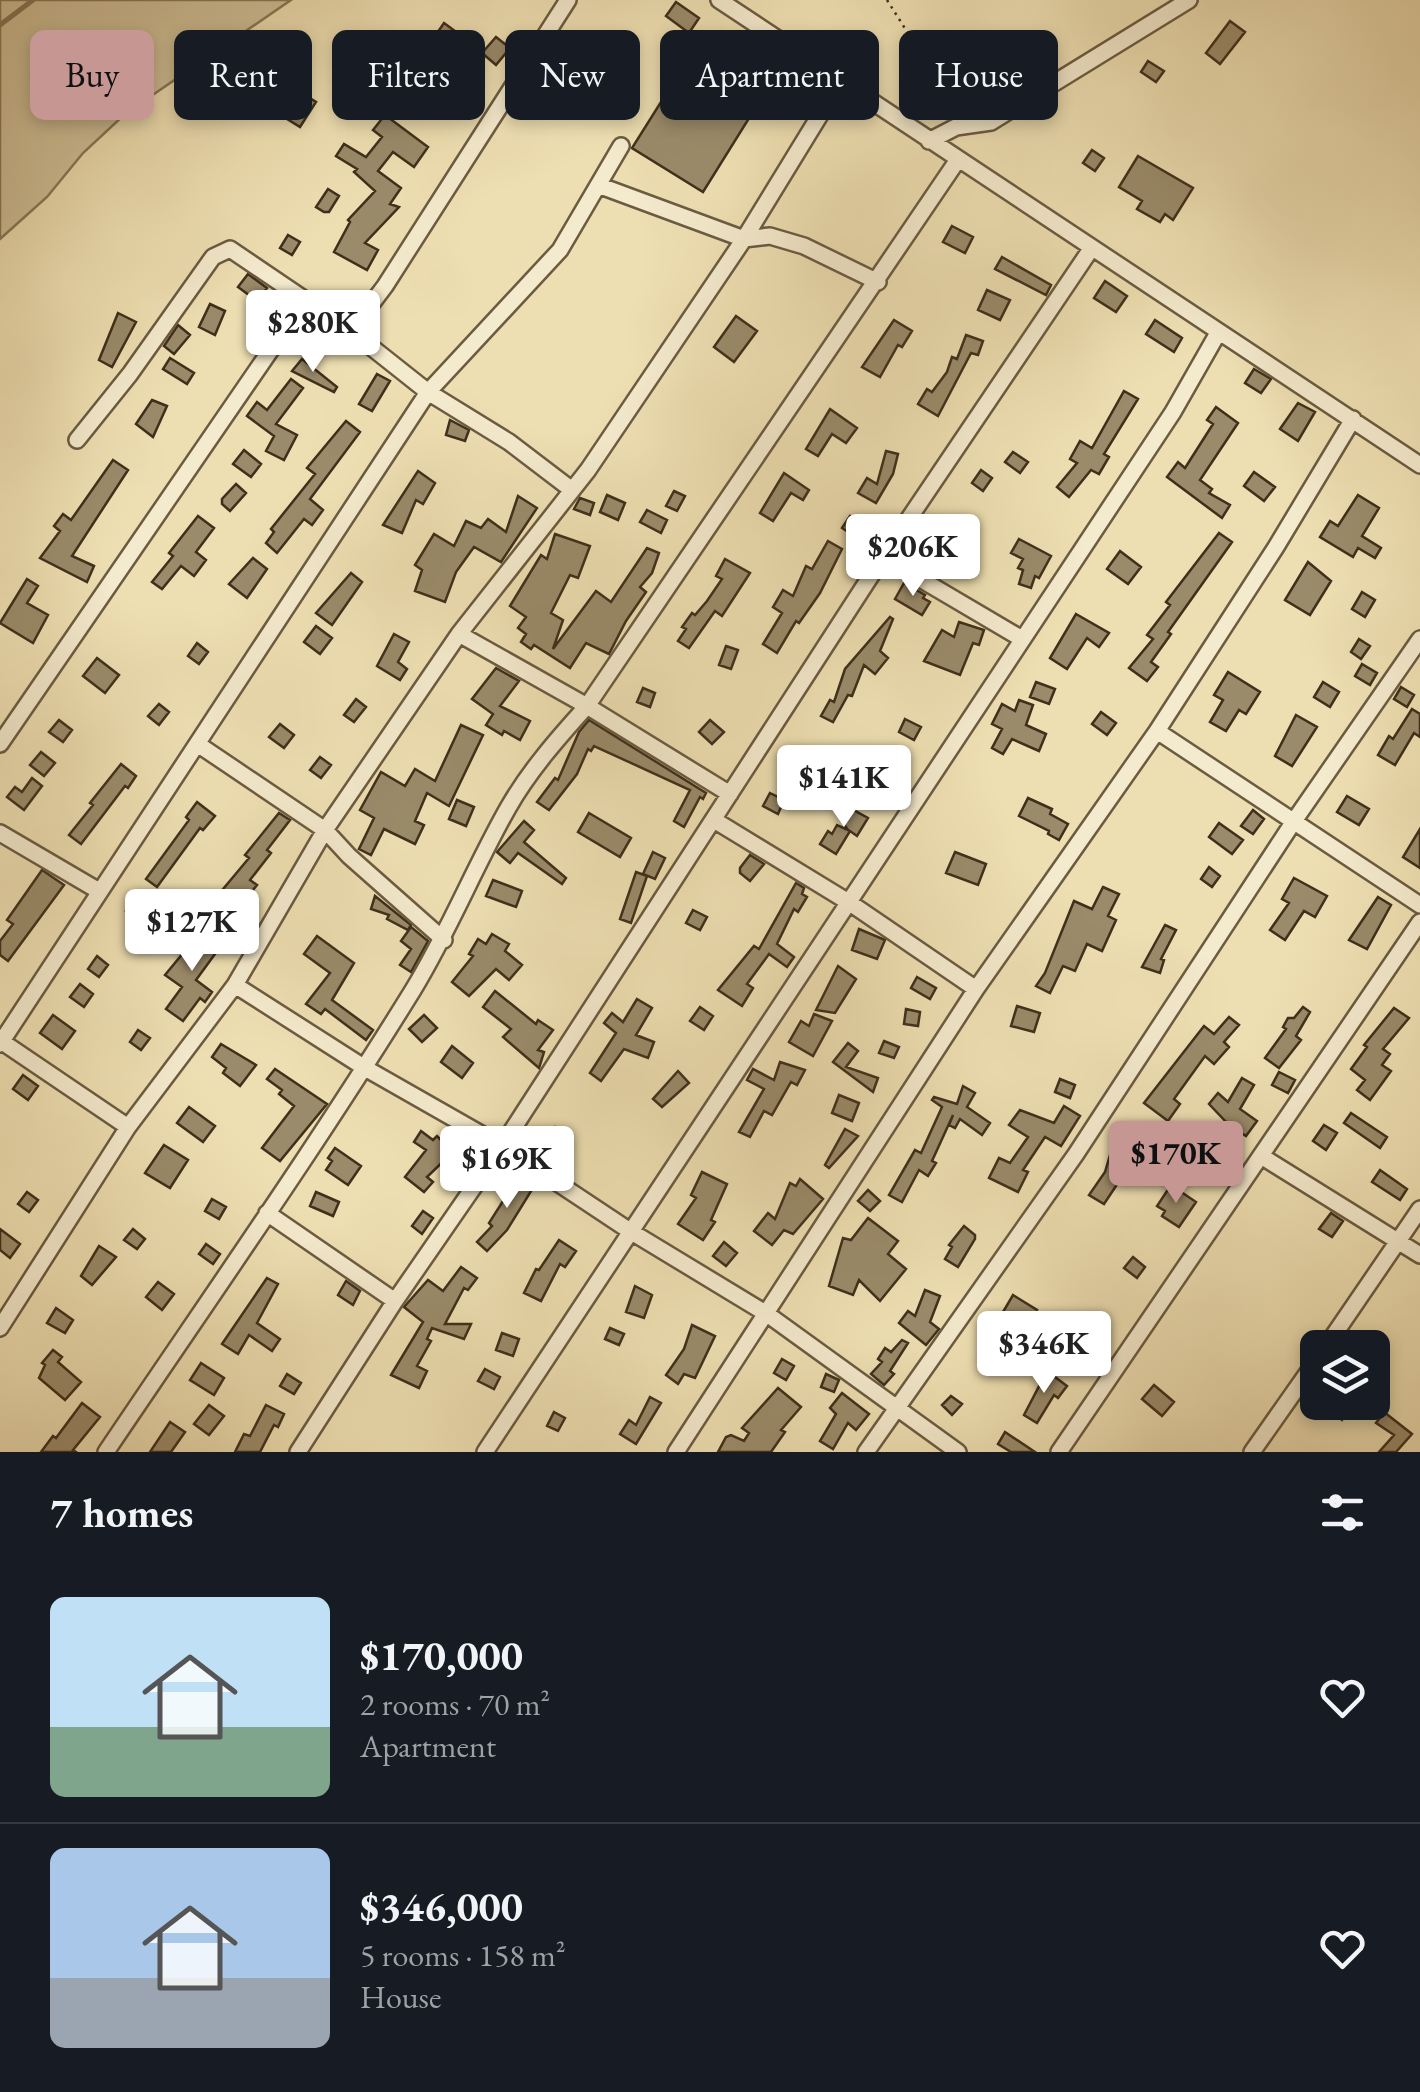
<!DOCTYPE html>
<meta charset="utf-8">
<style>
:root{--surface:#171b24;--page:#20242c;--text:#f1f3f6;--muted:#9ea1a6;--line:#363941;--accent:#c59692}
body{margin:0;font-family:"EB Garamond",serif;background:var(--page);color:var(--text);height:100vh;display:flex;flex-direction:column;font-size:38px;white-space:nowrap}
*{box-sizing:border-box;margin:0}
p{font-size:32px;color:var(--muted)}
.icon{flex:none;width:55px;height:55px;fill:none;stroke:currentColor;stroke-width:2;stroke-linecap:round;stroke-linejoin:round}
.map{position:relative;height:1452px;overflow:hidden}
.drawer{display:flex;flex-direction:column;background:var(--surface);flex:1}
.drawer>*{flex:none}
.banner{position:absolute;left:30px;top:30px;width:1360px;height:90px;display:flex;gap:20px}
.buttons{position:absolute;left:1300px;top:1330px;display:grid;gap:20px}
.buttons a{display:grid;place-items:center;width:90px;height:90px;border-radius:15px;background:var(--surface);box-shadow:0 5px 15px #0003;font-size:50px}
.price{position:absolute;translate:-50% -85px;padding:0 22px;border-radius:10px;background:#fff;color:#222;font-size:32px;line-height:65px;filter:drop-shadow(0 2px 5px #0008)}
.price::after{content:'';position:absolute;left:50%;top:60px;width:30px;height:22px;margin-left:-15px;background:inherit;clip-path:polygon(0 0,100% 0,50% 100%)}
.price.active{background:var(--accent);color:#111}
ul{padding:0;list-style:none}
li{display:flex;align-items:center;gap:30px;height:250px;padding:0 50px}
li+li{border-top:2px solid var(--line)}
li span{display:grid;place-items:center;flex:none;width:280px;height:200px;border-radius:15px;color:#555}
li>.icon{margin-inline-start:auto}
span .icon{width:120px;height:120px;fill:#fffc;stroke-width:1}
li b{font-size:42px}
h2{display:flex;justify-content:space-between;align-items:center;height:120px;padding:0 50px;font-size:42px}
.tag{padding:0 35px;border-radius:15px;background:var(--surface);box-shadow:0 5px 15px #0003;font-size:35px;line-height:90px}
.tag.active{background:var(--accent);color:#111}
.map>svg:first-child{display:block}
.green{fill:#d0c198;stroke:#88785a;stroke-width:2.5}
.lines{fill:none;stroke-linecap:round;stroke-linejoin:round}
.stream{stroke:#847557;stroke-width:5}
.building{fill:#9a8b6a;stroke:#3f2f1b;stroke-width:2.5}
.street-casing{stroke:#6b5b41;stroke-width:20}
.path{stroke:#3f2f1b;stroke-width:2.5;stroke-dasharray:2.5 5;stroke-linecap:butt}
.street{stroke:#f4eacd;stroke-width:15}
</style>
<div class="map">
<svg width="1420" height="1452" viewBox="0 0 1420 1452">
<rect width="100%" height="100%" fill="#eedfb2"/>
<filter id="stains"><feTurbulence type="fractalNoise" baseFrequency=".002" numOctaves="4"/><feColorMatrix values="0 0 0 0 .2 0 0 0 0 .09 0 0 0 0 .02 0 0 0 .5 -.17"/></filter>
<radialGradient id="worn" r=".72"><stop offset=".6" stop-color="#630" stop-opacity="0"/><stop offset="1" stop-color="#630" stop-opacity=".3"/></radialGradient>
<path class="green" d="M0 0H291L125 114 83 153 47 197 0 239Z"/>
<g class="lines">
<path class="stream" d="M0 25 33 0"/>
</g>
<path class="building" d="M676 2 699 18 689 33 666 16Z
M1230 21 1245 32 1220 64 1206 53Z
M444 23 463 37 452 52 433 39Z
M705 32 776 75 703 192 632 148Z
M496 37 510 48 496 65 482 53Z
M401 49 425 82 405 97 380 64Z
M1148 61 1164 71 1156 82 1141 72Z
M300 92 316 102 300 127 284 117Z
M385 115 428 147 414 167 393 152 378 171 401 188 390 204 399 207 365 243 378 250 367 270 334 252 350 222 348 220 375 191 354 172 357 169 336 156 344 144 366 157 382 137 373 130Z
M1092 150 1104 158 1095 171 1083 163Z
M1138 156 1193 188 1173 220 1165 214 1160 222 1137 209 1142 201 1119 187Z
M328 189 339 196 329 212H324L316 207Z
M952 226 973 237 965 253 943 242Z
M288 235 300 242 292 255 280 248Z
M1002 257 1051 285 1046 295 995 269Z
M248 274 267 288 257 301 238 287Z
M1105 281 1127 296 1116 312 1094 298Z
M987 290 1010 300 1000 320 978 310Z
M210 304 225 311 215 335 199 327Z
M118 313 136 322 112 367 99 360Z
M736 316 757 331 734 362 714 347Z
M894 320 912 331 902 347 898 345 880 377 862 367Z
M1155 320 1182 338 1174 352 1146 334Z
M178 325 190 335 174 354 164 346Z
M317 331 329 340 321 351 308 341Z
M966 335 983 341 978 355 971 353 938 416 918 404 927 389 932 392 947 372 952 357 957 359Z
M170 358 194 373 187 384 163 369Z
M302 359 337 387 334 392 292 371Z
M1254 369 1271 379 1261 393 1245 383Z
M377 374 390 381 372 411 359 404Z
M291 379 303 388 276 424 297 435 284 460 266 451 274 436 247 416 257 402 267 410Z
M1124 391 1138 399 1104 454 1109 457 1099 474 1091 470 1069 497 1057 487 1077 463 1070 459 1080 441 1092 448Z
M152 400 167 406 153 437 136 424Z
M1298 403 1315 412 1298 441 1280 429Z
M1216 407 1238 423 1200 480 1212 489 1209 493 1230 505 1222 518 1167 477 1178 462 1185 468 1213 424 1207 420Z
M830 409 857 428 846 443 832 434 818 456 806 449Z
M450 420 469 430 465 441 446 435Z
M346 421 360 432 310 499 323 510 312 525 304 519 277 553 266 543 274 532 271 529 315 474 307 468Z
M244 450 261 464 251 477 233 464Z
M886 451 898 454 893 474 876 503 858 493 867 478 877 484Z
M1013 452 1028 462 1020 473 1005 462Z
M113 460 128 470 72 556 94 566 87 582 40 558 60 531 54 526 63 514 71 520Z
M981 470 992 478 983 491 972 483Z
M418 471 435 483 423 504 416 500 402 533 383 525Z
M1254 472 1275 487 1264 501 1244 486Z
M784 473 809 490 803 500 791 493 773 521 760 513Z
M236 484 246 493 230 511 222 504V499Z
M674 491 685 496 677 511 666 506Z
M607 495 625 503 618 520 600 512Z
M1358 495 1379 508 1362 536 1381 548 1375 558 1358 548 1353 557 1320 537 1330 521 1338 526Z
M518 496 537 508 501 562 474 547 456 572 445 602 415 591 422 570 415 565 434 534 454 546 466 521 481 528 488 519 506 532Z
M580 498 594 503 590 515 574 509Z
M647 510 667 520 661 533 640 522Z
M198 516 214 528 196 552 206 560 194 576 181 566 162 589 152 582 173 556 169 553Z
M850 516 862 524 854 536 842 528Z
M932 528 970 543 962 564 923 549Z
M1219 533 1232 542 1168 632 1171 634 1151 662 1158 667 1147 681 1129 668 1153 639 1147 635 1170 605 1166 602Z
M555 534 590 546 578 578 570 575 551 613 563 620 553 649 596 591 611 602 647 548 659 553 652 573 640 587 646 592 626 621 609 654 586 643 570 668 534 645 531 649 521 642 526 634 518 628 526 617 510 606 541 555 547 559Z
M1019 539 1051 556 1039 578 1035 576 1031 588 1019 584 1023 570 1018 568 1023 559 1011 553Z
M828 541 842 549 820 593 799 623 796 621 777 653 763 644 782 613 773 607 783 590 793 596 806 566 812 569Z
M1120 551 1141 567 1128 584 1107 569Z
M253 558 267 569 247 598 229 584Z
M725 559 750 573 722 616 715 611 689 648 678 641 686 629 682 627 692 613 695 615 707 601 722 579 716 576Z
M1308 562 1331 581 1310 615 1285 600Z
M351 573 362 582 332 625 316 613Z
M27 579 38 586 27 603 48 615 33 643 0 623Z
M904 583 925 595 923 598 930 602 922 615 895 599Z
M1362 592 1375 600 1365 617 1352 609Z
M1076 614 1109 633 1099 647 1087 638 1067 669 1050 658Z
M890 617 893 619 880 651 888 658 875 674 864 665 852 696 848 695 833 722 821 716 830 700 834 702 845 669Z
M959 622 984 630 979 645 973 643 960 675 924 661 942 630 954 637Z
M316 626 332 638 320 654 304 642Z
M394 634 409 642 398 662 407 669 400 680 377 666Z
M1359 639 1370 646 1361 659 1351 652Z
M197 643 208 652 199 664 188 656Z
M726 646 738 650 731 669 719 665Z
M97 658 119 675 105 693 83 676Z
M1362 664 1377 673 1370 685 1355 676Z
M496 668 519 681 500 706 530 721 520 740 504 731 502 735 486 725 493 714 472 699Z
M1228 672 1260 692 1246 714 1239 710 1226 731 1210 722 1223 700 1214 695Z
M1036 682 1055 689 1049 704 1030 697Z
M1323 682 1339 692 1330 707 1314 697Z
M1401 687 1414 695 1407 707 1394 699Z
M643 688 655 693 650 707 637 702Z
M356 699 366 707 354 722 344 715Z
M1019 700 1033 705 1026 725 1046 734 1039 751 1012 739 1003 754 992 748 1002 729 992 724 1002 704 1015 711Z
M159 704 169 712 159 725 148 716Z
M1412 709 1420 714V737L1414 733 1395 765 1378 755 1389 736 1393 739Z
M1101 712 1116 723 1107 735 1092 724Z
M1296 715 1317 727 1292 766 1275 756Z
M905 719 921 727 914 740 899 732Z
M59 720 72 730 63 742 49 732Z
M589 720 706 793 703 799 700 797 684 827 674 821 690 790 594 746 591 751 588 749 577 774 549 810 537 802 555 778 558 780 579 732Z
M710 720 724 732 712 744 699 732Z
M280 724 294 735 284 748 269 737Z
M461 725 483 735 449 806 427 793 415 821 424 825 415 844 384 829 371 855 359 849 374 818 360 810 381 772 405 786 415 769 435 781Z
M41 752 55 763 44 776 30 765Z
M320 757 331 765 321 778 310 770Z
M121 764 136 776 128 788 125 786 81 844 69 835 93 805 90 803Z
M32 778 42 786 24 810 7 797 15 787 22 792Z
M770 793 784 800 778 814 763 806Z
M1347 796 1369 809 1359 825 1337 812Z
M1028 798 1052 809 1050 814 1068 824 1059 840 1048 834 1049 831 1019 816Z
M457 800 474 807 466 826 449 819Z
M197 802 215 816 203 830 200 828 157 887 146 879 189 820 186 817Z
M848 807 868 818 857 836 850 831 836 854 820 844 828 831 832 834 837 825 848 830 841 820Z
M1253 810 1264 819 1253 834 1241 826Z
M279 813 290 820 267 850 271 853 250 880 257 885 244 901 240 897 219 925 203 913 249 858 245 855Z
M589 813 631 838 620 857 578 832Z
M524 821 534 830 524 842 566 878 562 884 518 853 510 863 497 852Z
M1219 823 1243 840 1232 854 1209 837Z
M1420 829V868L1403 857Z
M653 852 665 858 655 879 643 874Z
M955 852 986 864 978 885 946 873Z
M750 855 764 864 750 881 740 873V868Z
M1209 867 1220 876 1212 887 1201 879Z
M42 870 64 885 8 961 0 955V941L13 924 7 920Z
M636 872 647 876 631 923 620 919Z
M1294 878 1327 896 1315 917 1304 911 1285 940 1270 930 1289 903 1282 899Z
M493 880 522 891 516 907 486 896Z
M796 883 804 888 802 894 807 897 798 912 794 909 777 944 794 957 787 967 769 954 747 984 753 988 742 1006 718 990 754 946 759 949Z
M1103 887 1119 894 1108 916 1116 920 1102 951 1087 944 1075 971 1063 966 1050 993 1036 986 1045 973 1074 901 1092 909Z
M375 896 411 925 408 930 387 919 389 915 371 909Z
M1378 897 1391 905 1367 949 1349 940Z
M134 900 149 912 142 922 126 911Z
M693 910 707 917 700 930 686 923Z
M1165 925 1176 930 1161 959 1164 960 1160 973 1142 967Z
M411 927 428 941 411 972 400 965 411 949 401 941Z
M203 929 223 943 196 980 212 992 205 1002 200 998 183 1021 166 1009 182 987 165 975Z
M859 929 885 940 877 959 852 950Z
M492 934 509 944 505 951 522 965 509 980 496 969 469 996 452 982 473 956 469 954 478 939 486 944Z
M317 936 354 963 332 1000 373 1030 366 1040 325 1009 321 1014 306 1004 330 973 304 954Z
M97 956 108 965 99 977 88 969Z
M838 966 856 979 835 1013 816 1010Z
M917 977 936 988 930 999 911 988Z
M80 984 93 994 84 1007 70 997Z
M495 991 536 1024 538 1020 553 1030 538 1050 544 1052 539 1068 503 1037 511 1029 483 1007Z
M637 999 652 1008 636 1035 654 1042 648 1058 624 1049 601 1081 590 1073 616 1033 604 1023 612 1013 623 1022Z
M1017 1006 1040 1013 1034 1032 1011 1026Z
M700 1007 713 1016 704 1030 690 1021Z
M1303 1007 1310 1012 1296 1036 1301 1040 1279 1068 1265 1058 1286 1029 1283 1027 1288 1018H1294Z
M1394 1008 1409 1018 1383 1049 1390 1054 1382 1065 1391 1071 1370 1100 1357 1090 1365 1080 1351 1069 1367 1047 1364 1045Z
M906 1009 920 1012 918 1026 904 1024Z
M814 1014 832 1021 813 1056 789 1042 801 1021 809 1026Z
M53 1015 75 1031 62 1049 40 1033Z
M424 1015 437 1028 422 1042 409 1029Z
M1229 1017 1239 1025 1224 1042 1229 1047 1214 1064 1205 1056 1174 1099 1180 1104 1168 1121 1144 1103 1204 1026 1214 1034Z
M138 1030 150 1038 141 1050 130 1042Z
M884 1041 899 1047 894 1058 879 1053Z
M848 1043 858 1051 846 1067 878 1078 873 1092 833 1062Z
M221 1044 256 1065 240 1086 223 1073 226 1068 212 1057Z
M452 1046 473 1063 462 1078 441 1062Z
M780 1062 805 1070 797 1085 791 1082 772 1115 764 1111 750 1137 739 1132 764 1089 747 1080 753 1069 774 1080Z
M275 1069 327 1104 280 1161 262 1148 294 1106 279 1094 282 1090 267 1079Z
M678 1071 689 1083 662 1107 653 1099Z
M1279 1072 1295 1080 1288 1093 1272 1085Z
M23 1075 38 1086 28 1100 13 1089Z
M1242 1078 1254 1085 1240 1109 1257 1121 1246 1136 1238 1131 1225 1154 1213 1148 1227 1123 1209 1104 1218 1093 1228 1102Z
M1060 1079 1075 1085 1070 1098 1055 1092Z
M963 1086 975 1093 967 1107 990 1123 982 1135 960 1119 955 1128 949 1125 953 1115 932 1161 936 1163 928 1176 919 1170 902 1202 889 1195 915 1150 921 1153 942 1107 932 1100 934 1097 957 1104Z
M839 1095 859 1103 852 1121 832 1113Z
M1064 1106 1080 1116 1061 1146 1045 1137 1023 1170 1028 1172 1018 1192 989 1178 999 1158 1010 1163 1028 1137 1009 1125 1020 1110 1054 1123Z
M189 1107 215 1126 203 1142 177 1123Z
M1351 1113 1387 1137 1380 1148 1344 1123Z
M1324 1125 1337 1133 1326 1150 1313 1141Z
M555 1127 569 1140 558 1151H553L541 1141Z
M845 1129 858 1136 829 1168 825 1165Z
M421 1131 433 1140 437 1136 453 1152 427 1177 433 1182 424 1192 405 1177 426 1150 414 1142Z
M164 1145 188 1160 170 1188 145 1173Z
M335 1148 361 1166 348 1185 326 1170 332 1161 328 1158Z
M1110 1155 1136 1168 1127 1184 1120 1180 1104 1204 1089 1195 1105 1172Z
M1380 1170 1407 1189 1400 1200 1372 1182Z
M702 1172 727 1184 711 1220 715 1222 703 1240 678 1224 696 1198 691 1195Z
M521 1173 536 1183 507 1230 487 1251 477 1242 492 1226 489 1223Z
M800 1179 823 1199 793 1234 784 1230 772 1245 754 1231 768 1213 775 1219 790 1183 796 1186Z
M1171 1185 1196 1202 1179 1227 1162 1216 1165 1211 1157 1206Z
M868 1190 880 1201 870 1211 858 1201Z
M27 1192 38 1200 29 1212 18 1204Z
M316 1192 339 1202 333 1216 310 1206Z
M212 1199 226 1207 219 1219 205 1211Z
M423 1211 433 1218 422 1234 412 1226Z
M1331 1213 1343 1221 1332 1237 1319 1229Z
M868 1218 898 1241 888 1254 906 1269 880 1301 859 1280 853 1295 829 1286 843 1238 851 1240Z
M964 1226 975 1235V1239L958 1267 945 1259 952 1247 949 1245Z
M0 1229 20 1244 10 1258 0 1250Z
M133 1229 145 1239 137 1249 124 1240Z
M559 1240 576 1251 565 1267 560 1264 541 1301 524 1293 536 1269 539 1270Z
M724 1242 737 1253 726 1266 713 1256Z
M206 1244 220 1254 213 1264 199 1254Z
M99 1246 116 1257 92 1285 81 1276Z
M1133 1257 1145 1267 1137 1278 1124 1268Z
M461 1267 477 1278 468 1290 464 1288 445 1324H471L464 1339 432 1328 427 1339 431 1341 417 1366 427 1371 419 1388 391 1375 423 1322 404 1307 428 1280 443 1291Z
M267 1278 278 1284 257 1323 280 1339 272 1351 249 1335 238 1354 222 1344Z
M346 1281 360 1291 353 1305 338 1295Z
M158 1282 174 1294 162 1310 146 1297Z
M635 1286 652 1295 644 1318 626 1312Z
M925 1290 940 1296 930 1322 939 1329 926 1345 899 1323 908 1311 915 1316Z
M1013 1295 1037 1310 1023 1331 1000 1317Z
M56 1308 73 1320 65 1333 47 1323Z
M692 1325 715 1336 695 1378 684 1374 678 1384 666 1375 684 1349Z
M610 1328 624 1334 619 1345 605 1339Z
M502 1333 519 1339 513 1356 496 1350Z
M902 1340 908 1343 890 1371 894 1374 884 1385 871 1374 882 1362 878 1359 885 1348 891 1352Z
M53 1350 62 1357 58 1362 81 1382 65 1400 39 1378 45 1365 42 1363Z
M782 1359 794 1366 786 1380 774 1373Z
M201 1363 224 1378 214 1395 190 1380Z
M485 1369 500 1377 494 1389 478 1381Z
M1047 1371 1067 1386 1058 1398 1054 1395 1037 1423 1024 1415Z
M287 1374 301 1383 294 1394 280 1386Z
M826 1374 839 1380 834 1392 821 1387Z
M1154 1385 1174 1402 1162 1416 1142 1399Z
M778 1388 801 1407 781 1430 785 1432 771 1452H718L726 1437 731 1435 744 1441 749 1433 742 1428Z
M842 1393 869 1414 856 1430 848 1423 833 1449 820 1441 836 1414 830 1408Z
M951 1396 962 1404 952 1415 942 1405Z
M650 1397 661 1403 636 1444 620 1434 629 1420 636 1425Z
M1318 1402H1355L1342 1420Z
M82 1403 100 1417 73 1450 76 1452H41L53 1436 56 1438Z
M209 1405 224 1416 209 1435 194 1424Z
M266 1405 284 1414 278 1427 274 1425 260 1452H235L244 1434 250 1436Z
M554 1412 565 1418 558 1431 547 1426Z
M1384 1412 1412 1434 1396 1452H1379L1394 1435 1376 1423Z
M170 1422 185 1432 171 1452H150Z
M1005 1432 1035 1452H1011L998 1444Z"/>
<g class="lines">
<g class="street-casing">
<path id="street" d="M719 0 1420 465
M929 141 956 127 991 122 1189 0
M598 185 744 239 770 236 804 246 878 282
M351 331 385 286 568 0
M77 440 130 374 213 257 230 249 351 331 428 392 509 442 572 490
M883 557 1022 639
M459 634 587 706 730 794
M1157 731 1420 905
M0 744 305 300
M199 745 325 830 349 856 444 940
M714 820 850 903 976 989
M0 833 99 891
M235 985 365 1068 502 1146 630 1231 767 1314 958 1452
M1 1041 128 1127
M0 1044 428 392 560 250 621 146
M1261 1156 1420 1255
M267 1213 395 1301
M0 1328 128 1127 235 985 325 830 459 634 588 470 744 239 842 79
M1325 1348 1420 1209
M106 1452C209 1299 316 1147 413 990 449 931 474 868 508 808 529 771 558 738 587 706L957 161
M298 1452 395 1301 502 1146 883 557 1091 249
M485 1452 1173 412 1218 333
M676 1452 976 989 1157 731 1276 547 1353 419
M866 1452 1076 1154 1294 821 1420 639
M1059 1452 1420 922
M1252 1452 1318 1358"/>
</g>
<path class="path" d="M887 0 956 109"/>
<use href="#street" class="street"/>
</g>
<rect width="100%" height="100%" filter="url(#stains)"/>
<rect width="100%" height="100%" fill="url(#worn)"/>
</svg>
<div class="buttons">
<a><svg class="icon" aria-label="layers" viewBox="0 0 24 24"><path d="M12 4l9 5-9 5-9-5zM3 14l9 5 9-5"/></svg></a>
</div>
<b class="price" style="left:313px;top:375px">$280K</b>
<b class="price" style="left:913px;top:599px">$206K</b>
<b class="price" style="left:844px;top:830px">$141K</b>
<b class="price" style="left:192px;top:974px">$127K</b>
<b class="price active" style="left:1176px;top:1206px">$170K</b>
<b class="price" style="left:507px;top:1211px">$169K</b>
<b class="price" style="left:1044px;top:1396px">$346K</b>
<div class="banner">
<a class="tag active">Buy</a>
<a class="tag">Rent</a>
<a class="tag">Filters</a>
<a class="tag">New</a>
<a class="tag">Apartment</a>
<a class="tag">House</a>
</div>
</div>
<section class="drawer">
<h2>7 homes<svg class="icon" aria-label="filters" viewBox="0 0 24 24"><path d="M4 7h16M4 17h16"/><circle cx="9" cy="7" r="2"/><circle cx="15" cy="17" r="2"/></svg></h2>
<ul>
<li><span style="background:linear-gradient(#bfe0f5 65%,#7fa58c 0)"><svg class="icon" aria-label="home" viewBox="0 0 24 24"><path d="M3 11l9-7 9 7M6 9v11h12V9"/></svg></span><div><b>$170,000</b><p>2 rooms · 70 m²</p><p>Apartment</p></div><svg class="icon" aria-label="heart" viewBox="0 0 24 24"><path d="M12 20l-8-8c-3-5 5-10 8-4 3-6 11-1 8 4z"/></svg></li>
<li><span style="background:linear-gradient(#a9c7e8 65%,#9aa5b1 0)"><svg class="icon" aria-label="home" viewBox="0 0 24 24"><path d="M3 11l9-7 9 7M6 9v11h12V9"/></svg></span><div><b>$346,000</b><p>5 rooms · 158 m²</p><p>House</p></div><svg class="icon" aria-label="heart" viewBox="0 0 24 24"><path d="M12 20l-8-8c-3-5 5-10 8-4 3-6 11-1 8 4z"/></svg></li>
</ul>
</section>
